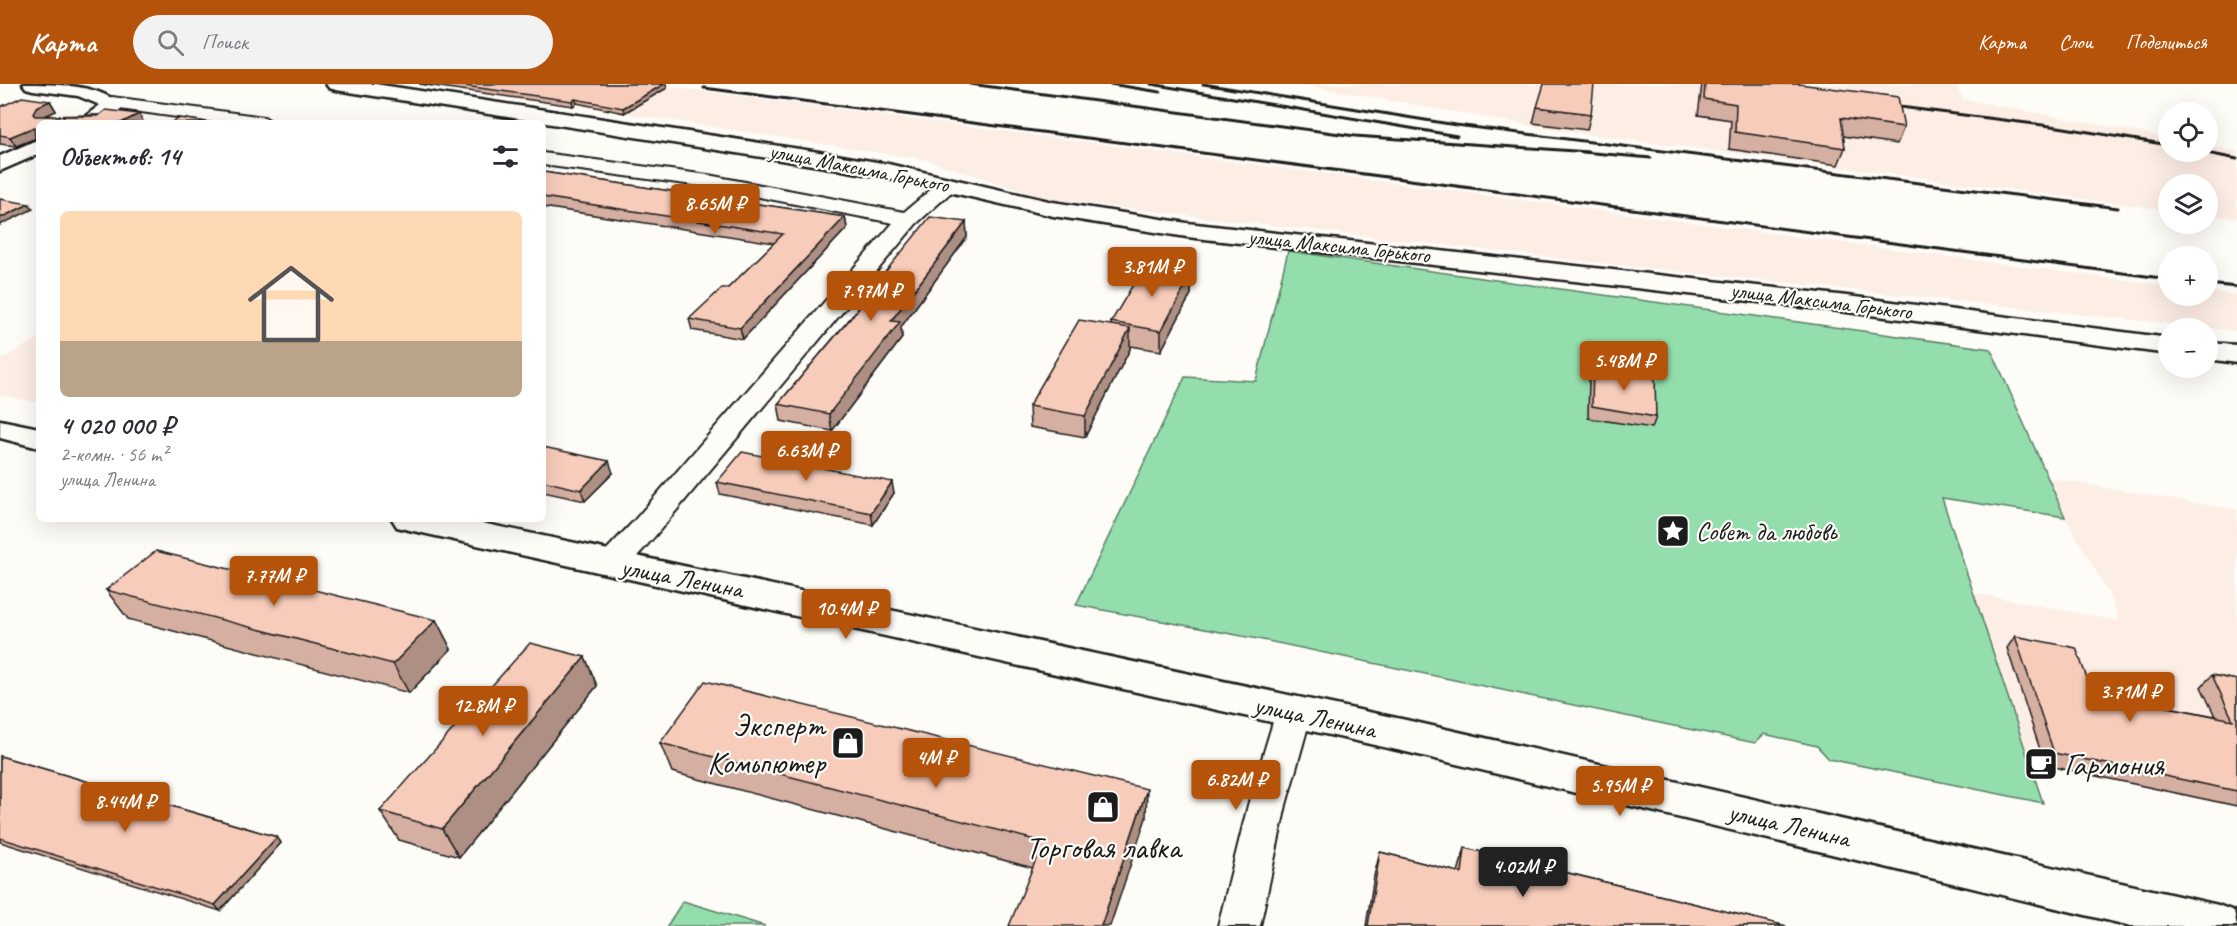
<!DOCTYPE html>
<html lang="ru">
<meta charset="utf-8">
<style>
:root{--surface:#fff;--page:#f2f2f3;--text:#2b2b33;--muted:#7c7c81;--accent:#b45309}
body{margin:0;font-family:Caveat,sans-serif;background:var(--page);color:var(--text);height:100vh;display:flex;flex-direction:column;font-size:22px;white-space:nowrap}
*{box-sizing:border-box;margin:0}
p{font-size:20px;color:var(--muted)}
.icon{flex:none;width:33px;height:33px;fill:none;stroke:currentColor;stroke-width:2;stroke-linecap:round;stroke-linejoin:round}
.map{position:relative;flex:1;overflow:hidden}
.details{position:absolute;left:36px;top:36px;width:510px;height:402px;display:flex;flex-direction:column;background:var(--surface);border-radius:9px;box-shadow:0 6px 24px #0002}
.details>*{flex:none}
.tools{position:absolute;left:2158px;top:18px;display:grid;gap:12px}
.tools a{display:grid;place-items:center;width:60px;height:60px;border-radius:50%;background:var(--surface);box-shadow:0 6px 24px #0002;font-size:30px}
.price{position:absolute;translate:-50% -51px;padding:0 14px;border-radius:6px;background:var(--accent);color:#fff;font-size:20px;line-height:39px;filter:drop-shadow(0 2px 3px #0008)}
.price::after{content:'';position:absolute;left:50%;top:36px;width:18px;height:14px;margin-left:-9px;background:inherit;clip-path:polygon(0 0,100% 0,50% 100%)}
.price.selected{background:#222;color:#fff}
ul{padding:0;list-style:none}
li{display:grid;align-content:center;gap:12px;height:318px;padding:0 24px}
li span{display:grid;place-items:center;height:186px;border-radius:9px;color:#555}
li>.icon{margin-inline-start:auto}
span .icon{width:108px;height:108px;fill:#fffc;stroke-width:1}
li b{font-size:26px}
h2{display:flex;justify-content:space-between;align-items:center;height:72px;padding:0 24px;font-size:26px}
header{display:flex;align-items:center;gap:36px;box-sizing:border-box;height:84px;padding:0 30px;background:var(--accent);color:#fff}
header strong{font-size:28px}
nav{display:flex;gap:33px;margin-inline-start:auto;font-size:21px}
.search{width:420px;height:54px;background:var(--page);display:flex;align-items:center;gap:15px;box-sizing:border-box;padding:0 21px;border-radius:33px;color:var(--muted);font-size:22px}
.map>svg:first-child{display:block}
.built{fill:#fceee5}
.green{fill:#94dead;stroke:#587d64;stroke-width:1.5}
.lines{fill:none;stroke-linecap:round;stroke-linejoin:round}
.minor-casing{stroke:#1c1c1c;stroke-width:4}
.tertiary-casing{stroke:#1c1c1c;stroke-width:5}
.secondary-casing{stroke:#1c1c1c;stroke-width:5}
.minor{fill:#fdfcf7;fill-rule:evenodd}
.tertiary{fill:#fdfcf7;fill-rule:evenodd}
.secondary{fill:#fdfcf7;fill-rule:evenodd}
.rail{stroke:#1c1c1c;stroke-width:3}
.wall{fill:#d5afa1;stroke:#1c1c1c;stroke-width:1.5}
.shaded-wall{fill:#ae8f83;stroke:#1c1c1c;stroke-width:1.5}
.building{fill:#f8ccbb;stroke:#1c1c1c;stroke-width:1.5}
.labels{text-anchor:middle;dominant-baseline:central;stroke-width:4.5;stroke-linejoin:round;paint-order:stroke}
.far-street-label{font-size:22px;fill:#1c1c1c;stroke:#fdfcf7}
.poi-label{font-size:26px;fill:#1c1c1c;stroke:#fdfcf7;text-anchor:start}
.street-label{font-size:26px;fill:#1c1c1c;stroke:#fdfcf7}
.near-poi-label{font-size:32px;fill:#1c1c1c;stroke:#fdfcf7;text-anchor:end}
</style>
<header>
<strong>Карта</strong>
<div class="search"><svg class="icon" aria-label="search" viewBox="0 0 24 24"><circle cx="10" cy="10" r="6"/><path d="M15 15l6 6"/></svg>Поиск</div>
<nav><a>Карта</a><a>Слои</a><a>Поделиться</a></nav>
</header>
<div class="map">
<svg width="2237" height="842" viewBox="0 0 2237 842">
<rect width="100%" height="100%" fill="#fdfcf7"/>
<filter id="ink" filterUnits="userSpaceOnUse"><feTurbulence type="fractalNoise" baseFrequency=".0167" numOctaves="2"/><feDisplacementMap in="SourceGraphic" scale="12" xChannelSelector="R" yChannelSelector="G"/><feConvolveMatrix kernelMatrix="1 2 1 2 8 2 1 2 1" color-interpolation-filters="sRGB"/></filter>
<g filter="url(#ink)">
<path class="built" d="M434 0H649L2169 202V212H2208V207L2237 211V247L1581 177 1046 115 927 76Z
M1300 0H1955L1963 15 2169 54V68H2208V62L2237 67V134L2208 131V100H2169V126L1554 46Z
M39 254V319L0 311V276Z
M2048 394 2237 426V722L2030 678 1974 509 2119 537 2111 514 2065 433Z"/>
<path class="green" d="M1288 167 1991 265 2065 433 1942 414 2043 719 1829 675 1817 662 1764 650 1755 659 1258 555 1076 521 1185 293 1256 297Z
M683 817 765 842H667Z"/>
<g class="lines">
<g class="minor-casing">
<path id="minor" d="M112 13 264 33 274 39H220L105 23 103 19 105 15Z
M543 69 708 91 904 128 941 97H955L959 101 916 140 655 452C639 469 624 494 599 487L594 479 633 438 893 139 708 103 543 81Z
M1294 614 1307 618 1312 628 1286 721 1260 842H1218L1248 721 1276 628 1281 618Z"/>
</g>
<g class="tertiary-casing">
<path id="tertiary" d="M326 0H375L819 68 888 80 1053 118 1187 139 1847 212 2169 254V270L1847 228 1187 153 1053 132 888 94 819 82 336 6 329 4Z
M2208 259 2237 261V279L2208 275Z
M0 336 39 344V364L0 354Z
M392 435H463L1406 636 2218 821 2234 827 2237 842H2131L1406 668 409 446 397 443Z"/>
</g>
<g class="secondary-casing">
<path id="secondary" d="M23 0C54 0 105 0 122 24L103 39H77L100 21 78 12 33 6 26 4Z
M39 55V70L0 87V72Z"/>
</g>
<use href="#minor" class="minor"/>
<use href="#tertiary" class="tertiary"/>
<use href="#secondary" class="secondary"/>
<path class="rail" d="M970 0 1355 52 1589 68
M1110 0 1160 8
M1151 0 1457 52
M1203 0 1456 41 2118 124
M704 4 2169 195
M1884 21 2058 43 2169 61
M1582 68 1651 74
M2202 68 2237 75
M2208 200 2237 203"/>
</g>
<path class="wall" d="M419 0H666L667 4 624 29 577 19 573 22Z
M1702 0H1799L1904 43 1897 60 1843 52 1845 64 1838 81 1729 65 1731 36 1698 31Z
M50 17 56 27 45 32 139 30 39 39V62L35 55 16 62 0 60V23Z
M1537 23 1591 30 1587 46 1533 39Z
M543 88 845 133 847 144 743 255 692 246 689 235 728 204 774 159 543 123Z
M966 138 967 153 901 243 902 254 832 347 781 337 778 320 874 206 873 203Z
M1192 190 1191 210 1161 267 1130 262V265L1085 353 1030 343 1029 322 1111 241V238Z
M1593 284 1656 333 1652 344 1588 334 1589 295Z
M543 363 613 389 585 417 543 408Z
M717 398 894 409 873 441 720 410Z
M106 506 436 536 451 565 409 609 128 535Z
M2015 552 2092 608 2215 632 2201 603 2212 591 2237 596V722L2045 681 2007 564Z
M585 573 597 602 459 773 399 756 380 727Z
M660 659 1146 734 1033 784 672 688Z
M0 672 277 753 281 759 220 827 0 758Z
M1465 764 1786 842H1366L1374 792 1380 768 1458 788Z"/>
<path class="shaded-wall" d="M664 0H666L667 4 624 29 623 24Z
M575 15 577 19 573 22 572 17Z
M50 17 56 27 42 33 39 39 33 30 36 23Z
M139 30 144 39H121Z
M34 43 39 53 16 62 10 53Z
M29 120 33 125 0 141V134Z
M845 133 847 144 743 255 740 244Z
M966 138 967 153 901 243 902 254 832 347 829 330 891 237Z
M1192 190 1191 210 1161 267V247Z
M1130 244V265L1085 353V332Z
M609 377 613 389 585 417 581 406Z
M892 398 894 409 873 441 871 429Z
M436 536 451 565 409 609 393 580Z
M585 573 597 602 459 773 442 745Z
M1147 705 1146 734 1110 842H1101Z
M277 753 281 759 220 827 215 821Z"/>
<path class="building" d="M451 0H664L623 24 575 15 572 17Z
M1544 0H1594L1591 30 1537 23Z
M1705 0H1799L1898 13 1904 43 1841 34 1845 64 1735 48 1736 20 1704 15Z
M22 13 50 17 36 23 33 30 35 32H98L106 26 139 30 121 39H39V57L35 56 34 43 10 53 0 51V23Z
M180 34 212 39H170Z
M543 88 845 133 740 244 689 235 722 204H728L783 150 543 113Z
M0 115 29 120 0 134Z
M930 133 966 138 891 237 900 238 829 330 778 320 876 204 873 203Z
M1144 182 1192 190 1161 247 1111 238Z
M1079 236 1130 244 1085 332 1029 322Z
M1593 284 1655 294 1656 333 1592 322Z
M543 363 609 377 581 406 543 397Z
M742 368 892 398 871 429 717 398Z
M156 467 436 536 393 580 106 506Z
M2015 552 2076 564 2092 608 2233 636 2212 591 2237 596V707L2054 669Z
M530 559 585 573 442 745 380 727Z
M705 597 1147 705 1101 842H1009L1043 758 660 659Z
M0 672 277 753 215 821 0 754Z
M1465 764 1786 842H1368L1380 768 1462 789Z"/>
</g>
<defs>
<g id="sight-square" transform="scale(1.725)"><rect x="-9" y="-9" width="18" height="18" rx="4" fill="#1c1c1c" stroke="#fdfcf7"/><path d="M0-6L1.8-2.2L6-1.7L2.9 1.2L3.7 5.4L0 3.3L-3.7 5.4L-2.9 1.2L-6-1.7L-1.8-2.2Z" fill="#fff"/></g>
<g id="shop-square" transform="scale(1.725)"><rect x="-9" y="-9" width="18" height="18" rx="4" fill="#1c1c1c" stroke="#fdfcf7"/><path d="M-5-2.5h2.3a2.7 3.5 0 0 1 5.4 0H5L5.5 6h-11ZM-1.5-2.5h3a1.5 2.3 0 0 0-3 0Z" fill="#fff"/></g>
<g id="cafe-square" transform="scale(1.725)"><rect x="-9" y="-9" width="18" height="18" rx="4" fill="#1c1c1c" stroke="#fdfcf7"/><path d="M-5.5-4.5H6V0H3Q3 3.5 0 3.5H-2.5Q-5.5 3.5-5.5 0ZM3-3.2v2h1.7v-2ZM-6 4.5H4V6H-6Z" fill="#fff"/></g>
</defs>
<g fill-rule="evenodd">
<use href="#sight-square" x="1673" y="447"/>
<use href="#shop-square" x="848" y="659"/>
<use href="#cafe-square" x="2041" y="680"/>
<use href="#shop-square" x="1103" y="723"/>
</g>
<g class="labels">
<g class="far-street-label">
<text transform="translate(859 84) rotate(11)">улица Максима Горького</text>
<text transform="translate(1339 162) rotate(6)">улица Максима Горького</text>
<text transform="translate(1821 217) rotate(7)">улица Максима Горького</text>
</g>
<g class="poi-label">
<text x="1696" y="447">Совет да любовь</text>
</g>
<g class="street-label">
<text transform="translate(682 494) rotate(11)">улица Ленина</text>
<text transform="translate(1315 633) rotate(12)">улица Ленина</text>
<text transform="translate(1789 741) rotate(13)">улица Ленина</text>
</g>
<g class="near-poi-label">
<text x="825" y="641">Эксперт<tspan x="825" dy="37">Комьпютер</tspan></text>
<text x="2064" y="680" text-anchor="start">Гармония</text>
<text x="1103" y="763" text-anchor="middle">Торговая лавка</text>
</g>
</g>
</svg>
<div class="tools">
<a><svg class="icon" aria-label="locate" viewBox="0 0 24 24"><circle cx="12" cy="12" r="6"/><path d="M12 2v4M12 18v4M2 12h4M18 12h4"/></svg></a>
<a><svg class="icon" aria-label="layers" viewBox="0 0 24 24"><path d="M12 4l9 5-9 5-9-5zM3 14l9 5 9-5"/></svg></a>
<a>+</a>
<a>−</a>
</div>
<b class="price" style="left:715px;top:151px">8.65M ₽</b>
<b class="price" style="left:1152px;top:214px">3.81M ₽</b>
<b class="price" style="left:871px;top:238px">7.97M ₽</b>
<b class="price" style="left:1624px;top:308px">5.48M ₽</b>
<b class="price" style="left:806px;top:398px">6.63M ₽</b>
<b class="price" style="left:274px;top:523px">7.77M ₽</b>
<b class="price" style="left:846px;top:556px">10.4M ₽</b>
<b class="price" style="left:2130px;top:639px">3.71M ₽</b>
<b class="price" style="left:483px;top:653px">12.8M ₽</b>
<b class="price" style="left:936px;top:705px">4M ₽</b>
<b class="price" style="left:1236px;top:727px">6.82M ₽</b>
<b class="price" style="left:1620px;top:733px">5.95M ₽</b>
<b class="price" style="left:125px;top:749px">8.44M ₽</b>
<b class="price selected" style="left:1523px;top:814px">4.02M ₽</b>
<section class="details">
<h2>Объектов: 14<svg class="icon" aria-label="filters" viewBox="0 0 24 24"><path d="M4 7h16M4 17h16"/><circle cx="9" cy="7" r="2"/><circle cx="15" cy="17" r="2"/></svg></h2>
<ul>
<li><span style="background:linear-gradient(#ffd9b3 70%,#b9a48a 0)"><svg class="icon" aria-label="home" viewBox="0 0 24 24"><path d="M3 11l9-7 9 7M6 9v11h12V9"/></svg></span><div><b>4 020 000 ₽</b><p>2-комн. · 56 m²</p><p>улица Ленина</p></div></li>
</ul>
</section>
</div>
